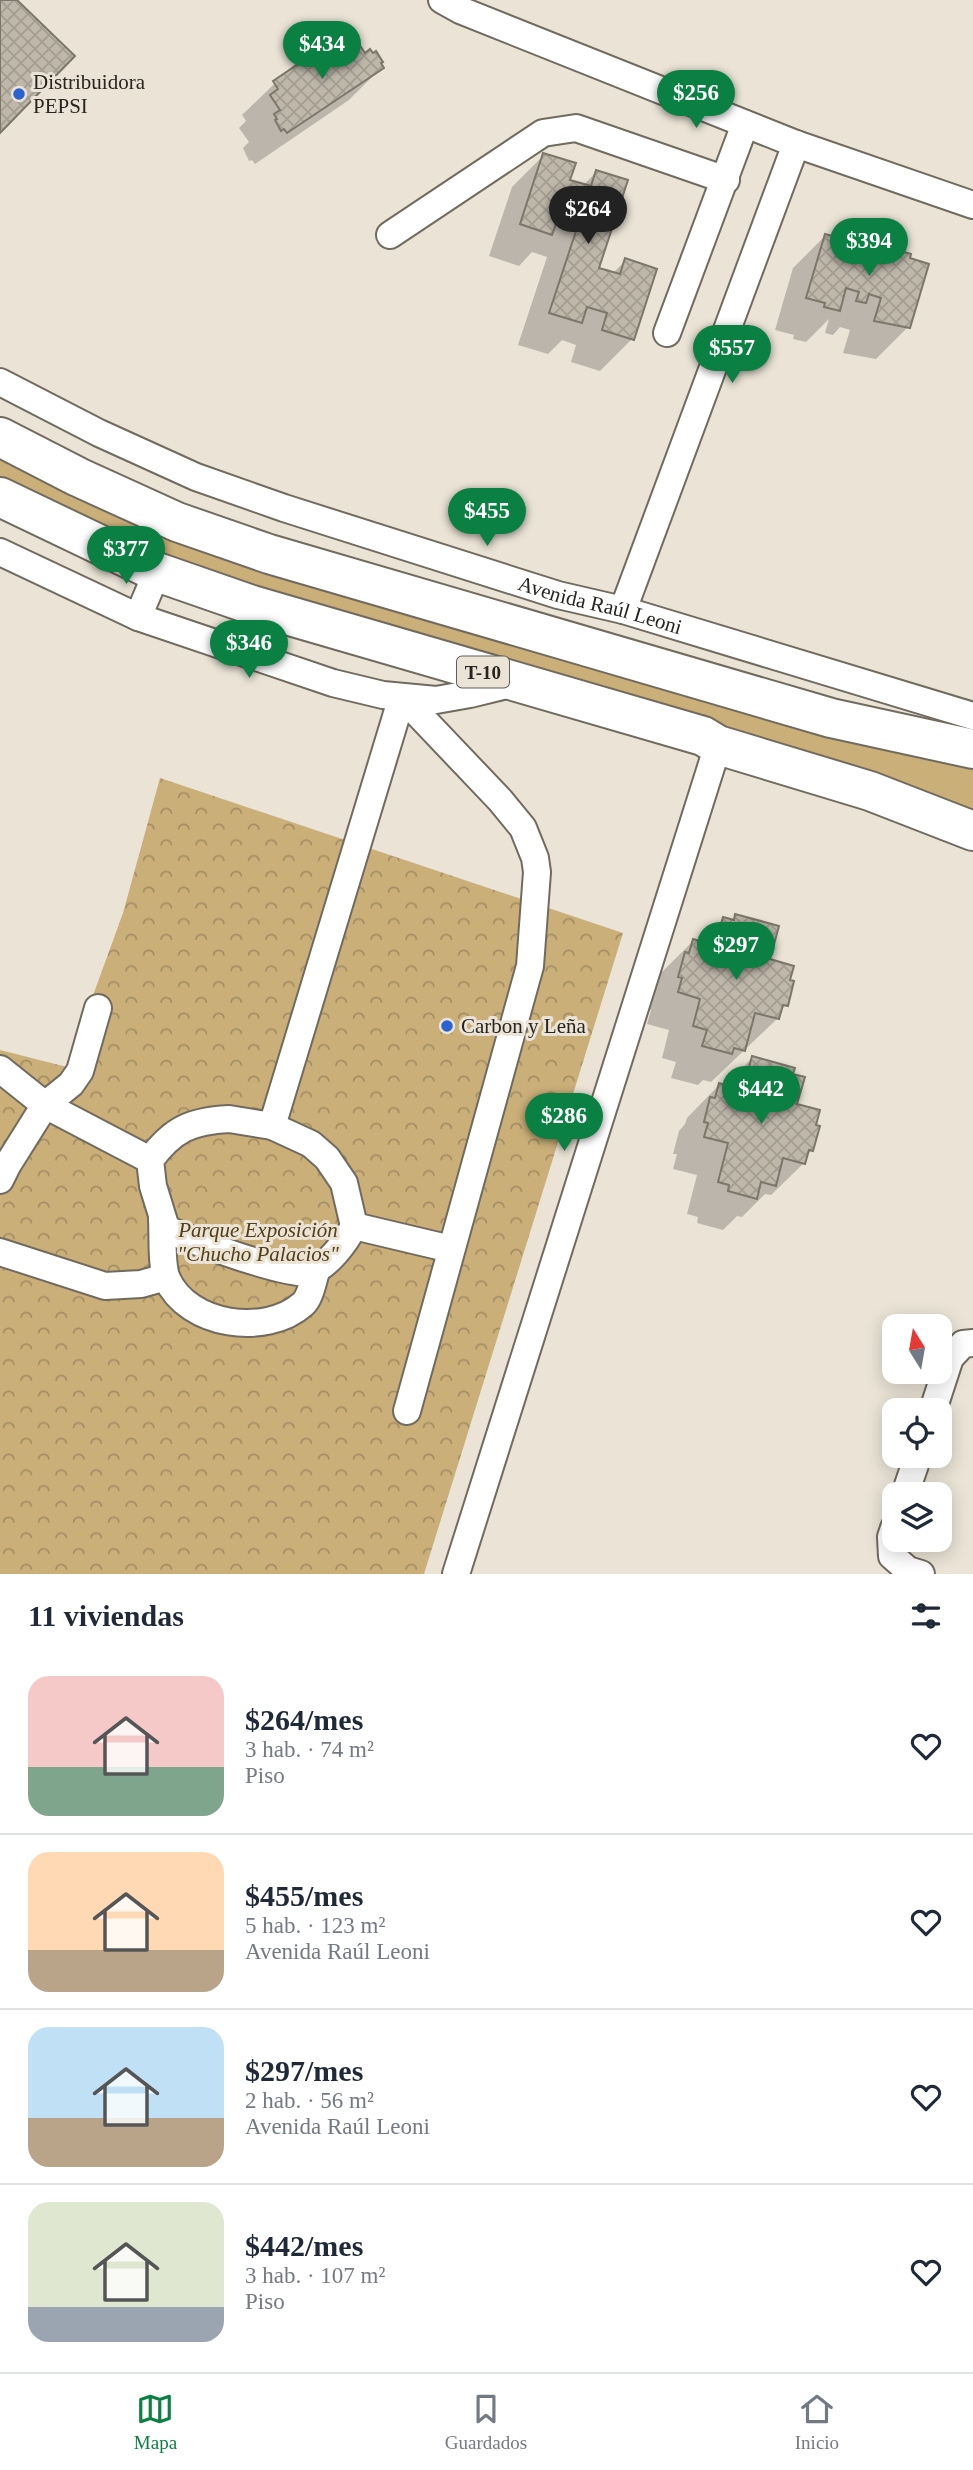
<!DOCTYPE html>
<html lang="es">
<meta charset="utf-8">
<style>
:root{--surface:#fff;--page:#f6f6f7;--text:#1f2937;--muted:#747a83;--line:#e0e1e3;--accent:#0b8043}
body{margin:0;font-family:"Times New Roman",serif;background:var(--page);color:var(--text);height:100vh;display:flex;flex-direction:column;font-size:26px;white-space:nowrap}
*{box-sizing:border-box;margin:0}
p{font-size:23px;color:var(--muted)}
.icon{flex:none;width:38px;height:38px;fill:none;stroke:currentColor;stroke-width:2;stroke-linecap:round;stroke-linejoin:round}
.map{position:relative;height:1574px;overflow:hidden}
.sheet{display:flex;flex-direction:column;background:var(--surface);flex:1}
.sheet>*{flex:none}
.needle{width:46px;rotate:349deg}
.controls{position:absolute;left:882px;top:1314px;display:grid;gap:14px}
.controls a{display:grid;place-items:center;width:70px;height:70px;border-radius:14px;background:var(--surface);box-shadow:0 4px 18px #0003;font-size:35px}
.price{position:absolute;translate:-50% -60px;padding:0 16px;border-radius:24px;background:var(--accent);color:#fff;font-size:23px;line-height:46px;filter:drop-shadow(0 2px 4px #0008)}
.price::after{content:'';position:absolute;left:50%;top:42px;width:21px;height:16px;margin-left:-10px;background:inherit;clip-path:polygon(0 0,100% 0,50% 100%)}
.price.on{background:#222;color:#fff}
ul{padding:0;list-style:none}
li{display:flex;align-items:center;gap:21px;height:175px;padding:0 28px}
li+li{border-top:2px solid var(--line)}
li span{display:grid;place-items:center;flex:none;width:196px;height:140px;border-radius:21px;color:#555}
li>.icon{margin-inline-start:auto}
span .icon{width:84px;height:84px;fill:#fffc;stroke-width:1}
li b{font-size:30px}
h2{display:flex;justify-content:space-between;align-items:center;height:84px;padding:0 28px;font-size:30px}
.tab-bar{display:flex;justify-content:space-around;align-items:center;height:98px;border-top:2px solid var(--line);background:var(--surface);font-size:19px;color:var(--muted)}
.tab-bar a{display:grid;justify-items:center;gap:4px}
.tab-bar .on{color:var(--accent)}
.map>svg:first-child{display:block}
.grass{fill:#caaf79}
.park{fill:url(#park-crowns)}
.shadow{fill:#0003}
.building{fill:url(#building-cross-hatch);stroke:#7d776b;stroke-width:2}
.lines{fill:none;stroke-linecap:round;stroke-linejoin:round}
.minor-casing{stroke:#716b5f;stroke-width:30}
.highway-casing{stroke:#716b5f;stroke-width:42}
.minor{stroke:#fff;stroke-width:26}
.highway{stroke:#fff;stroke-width:38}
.poi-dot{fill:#2a63d1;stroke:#eae3d6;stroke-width:2.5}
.labels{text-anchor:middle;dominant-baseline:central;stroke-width:6;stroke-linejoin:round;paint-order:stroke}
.shield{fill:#eae3d6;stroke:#625e57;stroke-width:2}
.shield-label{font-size:19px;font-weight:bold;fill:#272520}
.poi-label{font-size:21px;fill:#272520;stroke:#eae3d6;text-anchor:start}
.street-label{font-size:21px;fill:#272520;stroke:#eae3d6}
.park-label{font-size:21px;font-style:italic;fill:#524015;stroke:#eae3d6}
</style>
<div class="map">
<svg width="973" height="1574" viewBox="0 0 973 1574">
<defs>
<pattern id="park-crowns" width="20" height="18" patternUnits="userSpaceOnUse" patternTransform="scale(1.75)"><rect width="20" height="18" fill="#caaf79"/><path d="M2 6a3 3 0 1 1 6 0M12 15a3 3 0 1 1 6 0" fill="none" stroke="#a48e63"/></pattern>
<pattern id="building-cross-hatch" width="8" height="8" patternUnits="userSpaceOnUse" patternTransform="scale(1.75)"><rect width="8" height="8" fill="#beb7aa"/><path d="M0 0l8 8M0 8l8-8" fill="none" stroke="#a39d92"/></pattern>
</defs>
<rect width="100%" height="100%" fill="#eae3d6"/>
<path class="grass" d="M0 453 973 767V812L376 628 155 553 0 480Z"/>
<path class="park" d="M160 778 623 933 424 1574H0V1050L67 1067 123 913Z"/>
<path class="shadow" d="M344 46 364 55 381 68 349 100 255 164 252 160 249 161 243 148 249 142 239 128 246 121 242 115 299 60Z
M544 155 568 181 583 186 596 172 597 269 612 274 626 260 632 339 600 371 571 362 576 345 562 340 548 354 518 345 547 257 532 252 519 266 489 256 512 187Z
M825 236 842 241 845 237 908 327 876 359 843 353 850 330 840 327 833 335 825 333 829 319 806 342 793 339 794 335 775 330 793 268Z
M736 916 768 961 786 1005 779 1012 778 1018 711 1082 703 1080 698 1085 671 1078 676 1062 662 1058 669 1030 647 1024 651 1010 647 1009 653 986 659 980 661 973 693 941 699 943 723 919 731 921Z
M752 1058 791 1075 795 1106 812 1150 806 1156 804 1163 771 1195 765 1194 742 1217 737 1216 723 1230 697 1223 698 1217 687 1214 697 1175 673 1169 677 1154H673L679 1131 685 1124 687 1118 719 1085 724 1087Z"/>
<path class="building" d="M0 0H17L75 56 0 133Z
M340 36 345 43 354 37 365 53 370 49 373 53 376 51 383 62 381 63 384 68 287 133 284 129 281 131 275 120 277 119 274 114 280 110 270 95 278 89 273 81 301 62 298 59 310 51 312 54Z
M543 153 576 163 570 180 591 186 596 170 628 180 599 268 620 274 625 258 657 269 634 340 602 330 607 313 587 307 582 323 549 313 578 225 558 218 552 235 520 224Z
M825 234 844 239 845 235 911 254 910 258 929 264 910 328 874 321 881 298 869 294 866 303 856 301 859 292 846 288 840 311 824 307 825 303 806 298Z
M735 914 779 926 770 959 794 966 790 980 794 981 788 1006 783 1005 779 1019 755 1013 745 1051 734 1048 732 1054 702 1046 707 1030 693 1026 700 999 678 992 682 978 678 977 685 952 689 953 693 939 715 945 723 917 734 920Z
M752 1056 795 1068 793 1074 805 1077 797 1104 820 1110 816 1125 820 1126 813 1151 809 1150 805 1164 783 1158 776 1186 761 1182 757 1199 728 1191 729 1185 718 1182 728 1143 704 1137 708 1123 704 1122 710 1097 715 1098 719 1083 743 1090Z"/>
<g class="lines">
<g class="minor-casing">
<g id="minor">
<path d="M442 0 460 10 796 144 973 205"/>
<path d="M390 235 543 133 576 128 726 180"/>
<path d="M667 333 745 124"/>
<path id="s1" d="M0 382 99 433 196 477 284 508 558 595 623 610 973 716"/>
<path d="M0 552 138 617 333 683 383 695 436 700 470 694 515 683"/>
<path d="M623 610 796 144"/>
<path d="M138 617 157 572"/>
<path d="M0 1069 45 1105 150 1160"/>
<path d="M229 1119 272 1126 311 1144 327 1158 344 1183 354 1226C345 1243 328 1266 310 1272 293 1278 184 1239 166 1228L153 1186 150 1160C173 1129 191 1121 229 1119Z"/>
<path d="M272 1126 402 697 500 800 523 828 535 858 537 872 530 966 407 1411"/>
<path d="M0 1180 8 1164 45 1105 71 1084 80 1071 98 1008"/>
<path d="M162 1220C163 1235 161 1266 167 1279 188 1326 266 1337 303 1304 311 1297 313 1279 317 1269"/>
<path d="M354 1226 451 1249"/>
<path d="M0 1252 105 1286 141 1284 166 1277"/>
<path d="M933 1410 950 1358 963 1344 973 1343"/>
<path d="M905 1494 918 1456"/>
<path d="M894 1528 891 1537 892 1556 908 1570 921 1574"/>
<path d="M456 1574 718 745"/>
</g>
</g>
<g class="highway-casing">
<path id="highway" d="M0 437 78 477 177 522 269 554 831 718 973 749
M0 497 157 572 252 605 703 736 718 745 870 791 973 831"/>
</g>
<use href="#minor" class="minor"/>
<use href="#highway" class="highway"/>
</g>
<g class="poi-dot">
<circle cx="19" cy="94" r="7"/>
<circle cx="447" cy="1026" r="7"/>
</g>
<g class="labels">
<rect class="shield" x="457" y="656.5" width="52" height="31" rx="5"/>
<g class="shield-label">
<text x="483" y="672">T-10</text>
</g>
<g class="poi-label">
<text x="33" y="82">Distribuidora<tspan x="33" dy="24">PEPSI</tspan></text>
<text x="461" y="1026">Carbon y Leña</text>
</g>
<g class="street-label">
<text stroke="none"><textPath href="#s1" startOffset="642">Avenida Raúl Leoni</textPath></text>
</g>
<g class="park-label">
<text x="258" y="1230">Parque Exposición<tspan x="258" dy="24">"Chucho Palacios"</tspan></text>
</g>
</g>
</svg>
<div class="controls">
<a><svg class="needle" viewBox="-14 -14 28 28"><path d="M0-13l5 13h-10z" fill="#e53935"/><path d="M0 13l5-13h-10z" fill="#747a83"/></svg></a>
<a><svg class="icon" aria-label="locate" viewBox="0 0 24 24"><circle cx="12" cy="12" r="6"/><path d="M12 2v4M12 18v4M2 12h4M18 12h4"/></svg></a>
<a><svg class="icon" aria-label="layers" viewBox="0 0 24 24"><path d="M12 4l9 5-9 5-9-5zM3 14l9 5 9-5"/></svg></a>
</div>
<b class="price" style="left:322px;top:81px">$434</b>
<b class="price" style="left:696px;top:130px">$256</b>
<b class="price on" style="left:588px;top:246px">$264</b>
<b class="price" style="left:869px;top:278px">$394</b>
<b class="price" style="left:732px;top:385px">$557</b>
<b class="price" style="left:487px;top:548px">$455</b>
<b class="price" style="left:126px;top:586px">$377</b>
<b class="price" style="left:249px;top:680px">$346</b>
<b class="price" style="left:736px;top:982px">$297</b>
<b class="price" style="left:761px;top:1126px">$442</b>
<b class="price" style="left:564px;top:1153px">$286</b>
</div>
<section class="sheet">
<h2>11 viviendas<svg class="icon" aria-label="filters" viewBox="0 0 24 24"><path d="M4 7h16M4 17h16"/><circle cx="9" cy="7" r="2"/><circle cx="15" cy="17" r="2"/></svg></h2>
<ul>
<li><span style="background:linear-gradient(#f6c9c9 65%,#7fa58c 0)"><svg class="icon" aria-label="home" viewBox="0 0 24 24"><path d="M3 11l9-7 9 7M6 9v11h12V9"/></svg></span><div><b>$264/mes</b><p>3 hab. · 74 m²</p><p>Piso</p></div><svg class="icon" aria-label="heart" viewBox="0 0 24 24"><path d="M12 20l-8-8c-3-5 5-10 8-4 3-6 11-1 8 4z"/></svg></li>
<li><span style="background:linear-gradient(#ffd9b3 70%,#b9a48a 0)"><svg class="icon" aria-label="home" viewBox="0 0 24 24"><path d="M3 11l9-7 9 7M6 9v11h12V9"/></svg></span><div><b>$455/mes</b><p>5 hab. · 123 m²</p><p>Avenida Raúl Leoni</p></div><svg class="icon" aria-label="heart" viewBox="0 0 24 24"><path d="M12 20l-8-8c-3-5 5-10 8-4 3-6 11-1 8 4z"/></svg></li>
<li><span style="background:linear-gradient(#bfe0f5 65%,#b9a48a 0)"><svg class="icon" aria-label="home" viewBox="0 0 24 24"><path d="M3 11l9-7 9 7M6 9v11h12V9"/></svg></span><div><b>$297/mes</b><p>2 hab. · 56 m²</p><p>Avenida Raúl Leoni</p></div><svg class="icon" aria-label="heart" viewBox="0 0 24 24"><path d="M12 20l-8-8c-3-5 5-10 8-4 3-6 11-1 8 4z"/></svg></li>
<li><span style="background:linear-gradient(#dfe7d0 75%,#9aa5b1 0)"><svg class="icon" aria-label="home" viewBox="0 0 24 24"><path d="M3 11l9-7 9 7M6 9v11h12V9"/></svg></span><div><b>$442/mes</b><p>3 hab. · 107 m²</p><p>Piso</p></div><svg class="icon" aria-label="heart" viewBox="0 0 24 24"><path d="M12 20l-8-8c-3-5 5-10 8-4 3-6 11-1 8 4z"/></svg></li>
</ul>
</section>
<nav class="tab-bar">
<a class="on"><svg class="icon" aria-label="map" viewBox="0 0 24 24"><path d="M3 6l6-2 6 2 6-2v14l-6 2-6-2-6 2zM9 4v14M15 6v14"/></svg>Mapa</a>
<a><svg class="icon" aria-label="saved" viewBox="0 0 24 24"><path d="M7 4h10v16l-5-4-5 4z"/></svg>Guardados</a>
<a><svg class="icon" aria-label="home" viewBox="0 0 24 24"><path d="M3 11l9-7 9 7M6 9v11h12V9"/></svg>Inicio</a>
</nav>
